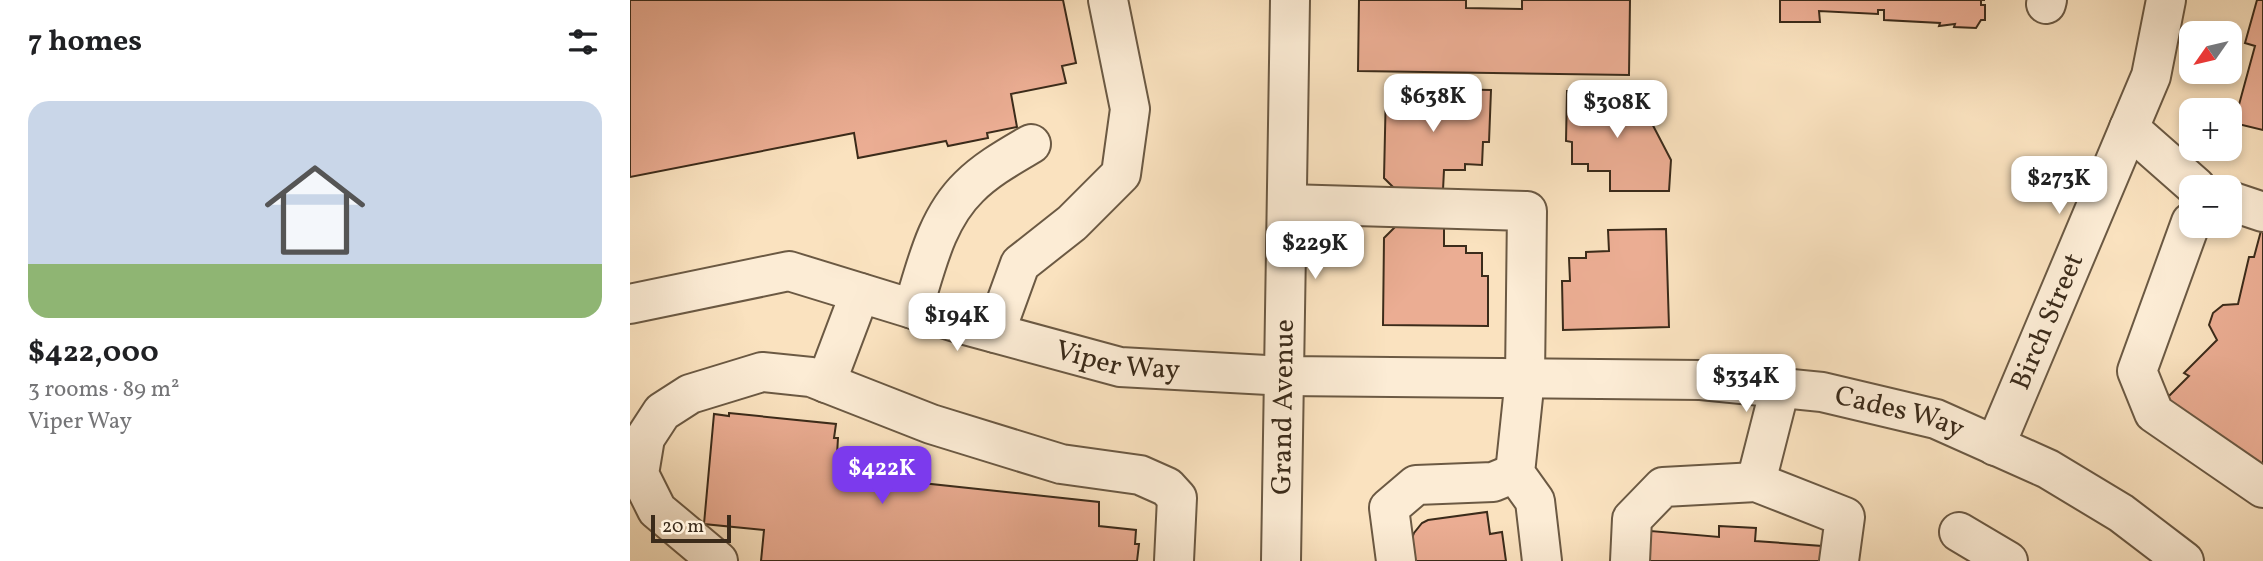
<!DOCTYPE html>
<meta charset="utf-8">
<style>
:root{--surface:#fff;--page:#f6f6f6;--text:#202124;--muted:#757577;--line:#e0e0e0;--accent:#7c3aed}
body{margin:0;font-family:Vollkorn,serif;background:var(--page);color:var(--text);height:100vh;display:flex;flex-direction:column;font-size:26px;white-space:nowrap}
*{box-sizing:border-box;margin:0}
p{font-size:23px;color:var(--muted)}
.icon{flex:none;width:38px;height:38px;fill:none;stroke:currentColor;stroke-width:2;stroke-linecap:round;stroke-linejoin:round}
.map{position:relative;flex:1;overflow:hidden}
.side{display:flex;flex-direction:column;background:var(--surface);width:630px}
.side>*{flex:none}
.needle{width:46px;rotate:236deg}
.tools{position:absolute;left:1549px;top:21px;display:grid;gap:14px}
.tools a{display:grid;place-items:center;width:63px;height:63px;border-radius:14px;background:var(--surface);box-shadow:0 4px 10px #0003;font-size:35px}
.scale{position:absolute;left:21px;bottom:18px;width:80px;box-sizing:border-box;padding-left:7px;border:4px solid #3b2b1a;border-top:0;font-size:19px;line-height:24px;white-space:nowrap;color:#3b2b1a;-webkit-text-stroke:5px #fcecd5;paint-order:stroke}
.price{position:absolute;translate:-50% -60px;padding:0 16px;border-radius:14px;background:#fff;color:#222;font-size:23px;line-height:46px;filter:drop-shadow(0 2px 4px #0008)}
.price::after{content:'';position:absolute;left:50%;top:42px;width:21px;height:16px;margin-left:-10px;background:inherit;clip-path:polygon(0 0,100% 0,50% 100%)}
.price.selected{background:var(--accent);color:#fff}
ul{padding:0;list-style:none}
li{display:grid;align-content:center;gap:14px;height:371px;padding:0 28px}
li+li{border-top:2px solid var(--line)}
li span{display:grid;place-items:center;height:217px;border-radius:21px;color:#555}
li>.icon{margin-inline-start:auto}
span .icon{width:126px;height:126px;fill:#fffc;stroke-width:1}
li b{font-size:30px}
h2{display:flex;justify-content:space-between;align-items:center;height:84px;padding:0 28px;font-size:30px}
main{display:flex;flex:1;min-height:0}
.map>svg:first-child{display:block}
.building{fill:#ebad93;stroke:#3b2b1a;stroke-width:2}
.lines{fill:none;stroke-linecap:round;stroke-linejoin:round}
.minor-casing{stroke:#6b5943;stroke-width:42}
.minor{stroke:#fcecd5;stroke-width:38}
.labels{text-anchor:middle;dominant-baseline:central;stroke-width:6;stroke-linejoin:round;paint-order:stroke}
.street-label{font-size:28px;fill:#3b2b1a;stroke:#fcecd5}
</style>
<main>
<section class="side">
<h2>7 homes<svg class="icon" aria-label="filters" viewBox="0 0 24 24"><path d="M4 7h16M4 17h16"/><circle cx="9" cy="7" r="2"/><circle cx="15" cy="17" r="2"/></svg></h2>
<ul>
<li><span style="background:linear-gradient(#c9d6e8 75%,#8fb573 0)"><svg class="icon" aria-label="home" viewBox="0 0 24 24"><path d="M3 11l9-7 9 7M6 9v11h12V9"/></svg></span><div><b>$422,000</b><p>3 rooms · 89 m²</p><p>Viper Way</p></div></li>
</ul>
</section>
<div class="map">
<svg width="1633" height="561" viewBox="0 0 1633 561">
<rect width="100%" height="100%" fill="#fae2bf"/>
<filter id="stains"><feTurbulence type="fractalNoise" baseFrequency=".00286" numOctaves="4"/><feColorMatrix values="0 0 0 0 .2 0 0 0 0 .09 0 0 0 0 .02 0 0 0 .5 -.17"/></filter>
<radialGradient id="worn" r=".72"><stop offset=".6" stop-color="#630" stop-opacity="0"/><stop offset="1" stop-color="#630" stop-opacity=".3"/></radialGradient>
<path class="building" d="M0 0H433L446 63 432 66 436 83 381 94 387 127 357 133 358 138 318 146 316 141 228 158 224 133 0 177Z
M729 0H836V8L892 9V0H1000L999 75 728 71Z
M1150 0H1355H1351V5H1355V20H1351L1346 28 1324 27 1325 24 1309 26 1310 23 1254 20V10H1248V14L1189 11 1190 22H1150Z
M1627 0H1633V130L1604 123 1625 46 1615 43Z
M756 88 861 90 859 142H853L852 165 835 164V170H814L813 190 765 189 754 178Z
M937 91H1005L1041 160 1039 191H980V171H958V164H942V142L936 141Z
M767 225 814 226V246H836V253H852V276H858V326L753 325 754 238Z
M1632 227H1633V472L1535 400 1559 376 1554 373 1587 340 1579 325 1583 313 1593 305 1608 304 1619 257H1624Z
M1036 229 1039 327 933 330 932 281H940L939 258H956V252L979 251 978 230Z
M99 413 206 424 204 438H208L207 455 263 461 261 474 265 475 264 480 469 502V526L506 530 505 544H509L507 561H131L134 530 74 524 84 414 99 416Z
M857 512 860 534 872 532 876 561H783L781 541 784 533 792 523 798 520Z
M1089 526 1126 528 1125 541 1192 546 1191 561H1018L1021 531 1089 537Z"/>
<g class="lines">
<g class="minor-casing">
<g id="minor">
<path d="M1416 4 1417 0"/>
<path d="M1499 128 1566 187"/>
<path d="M1600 201 1633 212"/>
<path d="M657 204 897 211 895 378 885 473 905 501 912 561"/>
<path d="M1561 222 1507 371 1524 413 1633 488"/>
<path id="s1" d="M0 304 159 271 335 325 490 367 654 376 1071 380 1192 392 1306 419 1418 469 1491 513 1554 561"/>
<path d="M283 309C296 267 306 219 339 187 357 169 379 157 401 144"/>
<path d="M365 333 390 264 442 223 491 174 500 109 478 0"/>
<path d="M196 383 230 293"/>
<path id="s2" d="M1365 446 1521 76 1536 0"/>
<path d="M1126 482 1150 388"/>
<path d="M1329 532 1378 561"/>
<path d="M88 561 27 510 9 474 15 438 32 412 60 394 132 372 181 377 301 424 431 464 510 475 537 487 547 498 544 561"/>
<path id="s3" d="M651 561 660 0"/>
<path d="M766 561 759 508 786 485 863 482 885 473"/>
<path d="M1000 561 1002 519 1033 487 1126 482 1215 517 1209 561"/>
</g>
</g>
<use href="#minor" class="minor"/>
</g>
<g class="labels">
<g class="street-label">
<text stroke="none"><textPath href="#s2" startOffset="135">Birch Street</textPath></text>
<text stroke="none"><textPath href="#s1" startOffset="504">Viper Way</textPath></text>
<text stroke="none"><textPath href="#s3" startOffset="154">Grand Avenue</textPath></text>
<text stroke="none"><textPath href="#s1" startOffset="1290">Cades Way</textPath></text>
</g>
</g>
<rect width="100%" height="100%" filter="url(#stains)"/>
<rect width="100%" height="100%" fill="url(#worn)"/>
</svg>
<div class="tools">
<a><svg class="needle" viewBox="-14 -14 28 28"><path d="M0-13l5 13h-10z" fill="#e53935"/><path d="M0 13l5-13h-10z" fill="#757577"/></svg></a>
<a>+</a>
<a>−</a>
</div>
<div class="scale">20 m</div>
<b class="price" style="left:803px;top:134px">$638K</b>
<b class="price" style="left:987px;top:140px">$308K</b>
<b class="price" style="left:1429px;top:216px">$273K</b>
<b class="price" style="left:685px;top:281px">$229K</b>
<b class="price" style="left:327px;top:353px">$194K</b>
<b class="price" style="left:1116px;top:414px">$334K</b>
<b class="price selected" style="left:252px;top:506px">$422K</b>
</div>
</main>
